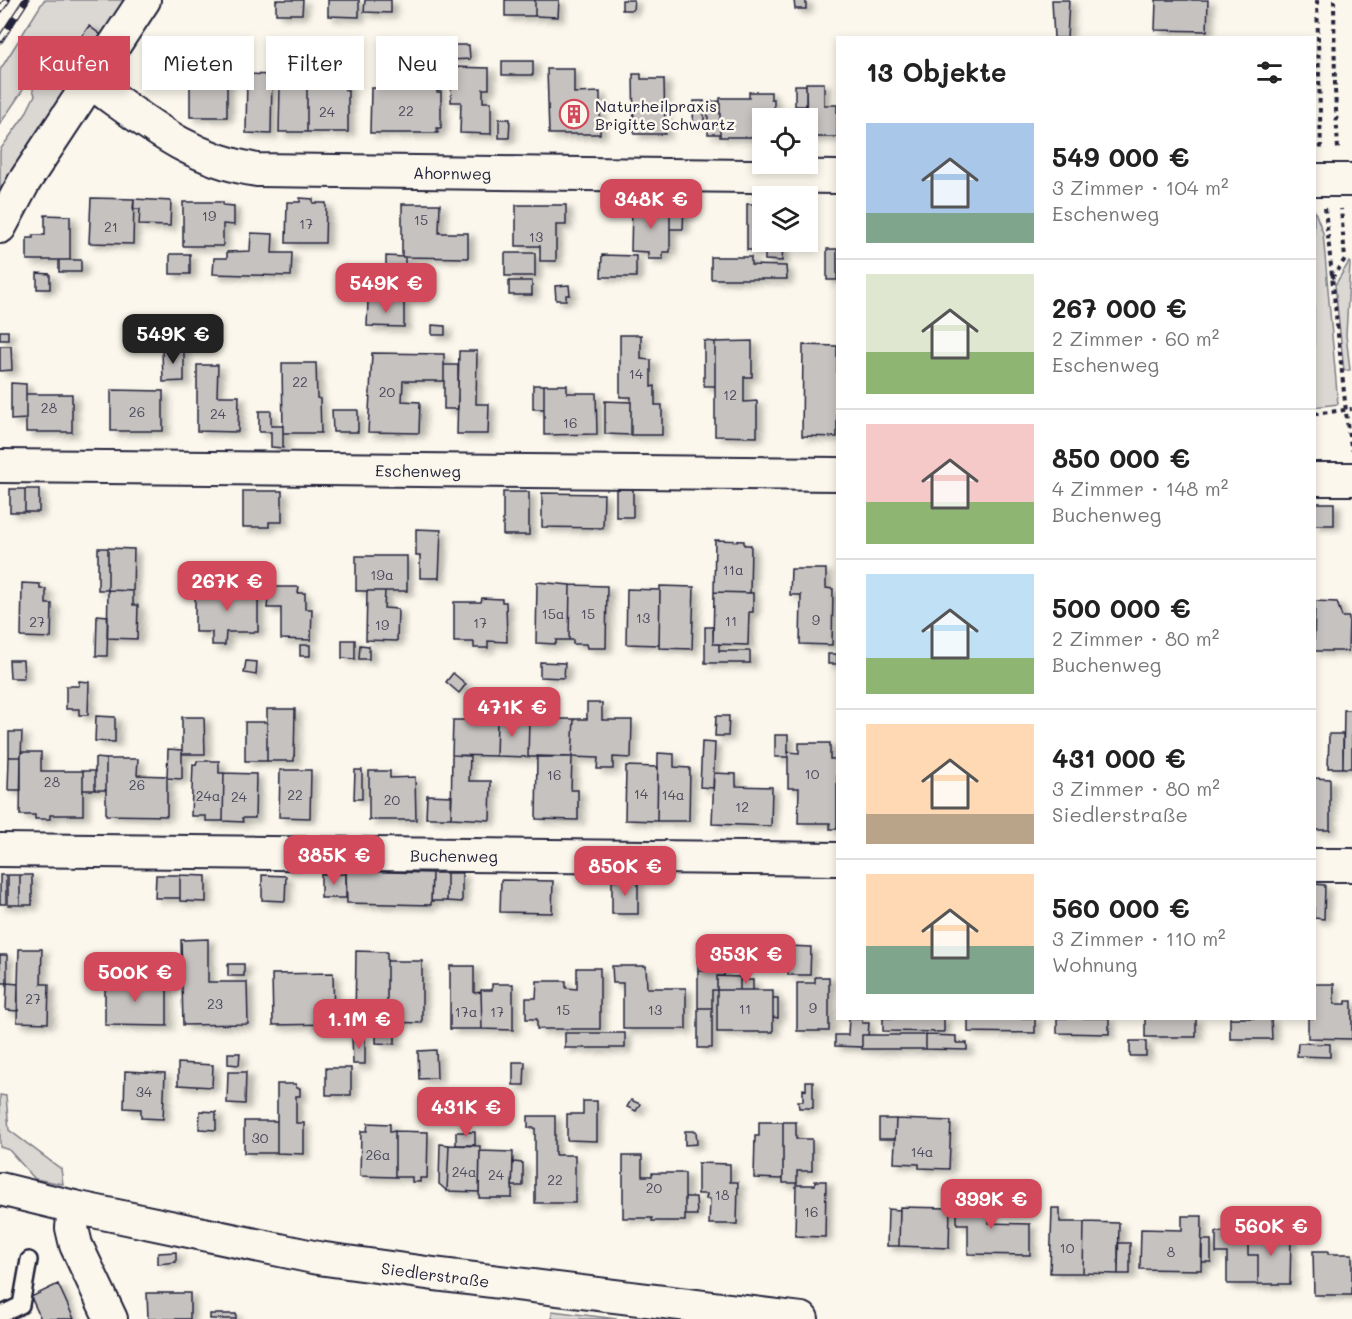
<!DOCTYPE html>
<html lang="de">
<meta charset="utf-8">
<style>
:root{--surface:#fff;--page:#f2f2f2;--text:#222;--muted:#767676;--line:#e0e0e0;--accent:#d1495b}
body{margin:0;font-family:Mali,sans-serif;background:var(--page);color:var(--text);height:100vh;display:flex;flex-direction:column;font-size:22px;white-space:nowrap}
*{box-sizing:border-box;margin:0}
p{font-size:20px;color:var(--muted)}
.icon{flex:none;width:33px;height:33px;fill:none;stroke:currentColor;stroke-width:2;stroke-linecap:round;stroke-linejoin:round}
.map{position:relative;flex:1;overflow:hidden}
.panel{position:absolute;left:836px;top:36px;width:480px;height:984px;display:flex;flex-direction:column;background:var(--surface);border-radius:0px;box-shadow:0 3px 9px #0003}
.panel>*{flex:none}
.hud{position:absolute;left:18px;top:36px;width:570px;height:54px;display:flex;gap:12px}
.controls{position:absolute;left:752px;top:108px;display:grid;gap:12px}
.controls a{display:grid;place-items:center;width:66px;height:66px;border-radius:0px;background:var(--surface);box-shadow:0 3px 9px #0003;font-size:30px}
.price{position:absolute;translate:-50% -51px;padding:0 14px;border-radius:12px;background:var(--accent);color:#fff;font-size:20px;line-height:39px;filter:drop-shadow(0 2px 3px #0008)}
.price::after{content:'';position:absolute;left:50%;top:36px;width:18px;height:14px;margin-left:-9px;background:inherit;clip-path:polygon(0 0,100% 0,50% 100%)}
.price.selected{background:#222;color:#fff}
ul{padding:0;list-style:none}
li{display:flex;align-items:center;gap:18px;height:150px;padding:0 30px}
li+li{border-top:2px solid var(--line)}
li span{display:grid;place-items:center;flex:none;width:168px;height:120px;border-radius:0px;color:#555}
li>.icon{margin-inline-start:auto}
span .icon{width:72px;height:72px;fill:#fffc;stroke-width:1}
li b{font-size:26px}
h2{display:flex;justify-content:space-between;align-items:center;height:72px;padding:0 30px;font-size:26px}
.tag{padding:0 21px;border-radius:0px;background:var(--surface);box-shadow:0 3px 9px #0003;font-size:21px;line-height:54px}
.tag.selected{background:var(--accent);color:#fff}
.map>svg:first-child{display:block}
.green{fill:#dbd8d3;stroke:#7e7d87;stroke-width:1.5}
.building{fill:#c6c2c0;stroke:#22223b;stroke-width:1.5;filter:url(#shadow)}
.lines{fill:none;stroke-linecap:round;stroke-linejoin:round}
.lane-casing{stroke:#22223b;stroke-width:20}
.street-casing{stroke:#22223b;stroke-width:36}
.path{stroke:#22223b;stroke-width:4;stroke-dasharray:4.5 4.5;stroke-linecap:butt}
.lane{stroke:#fbf7ec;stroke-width:15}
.street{stroke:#fbf7ec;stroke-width:32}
.rail-casing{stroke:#22223b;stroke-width:7}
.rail{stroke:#fbf7ec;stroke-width:4.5;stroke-dasharray:14;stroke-linecap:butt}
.path-bridge{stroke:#22223b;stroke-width:4;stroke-dasharray:4.5 4.5;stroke-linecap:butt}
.labels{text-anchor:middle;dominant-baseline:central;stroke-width:5;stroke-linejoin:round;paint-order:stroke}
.number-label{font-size:14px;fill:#4b4a5c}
.poi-label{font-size:16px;fill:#22223b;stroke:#fbf7ec;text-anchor:start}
.street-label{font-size:16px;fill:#22223b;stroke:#fbf7ec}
</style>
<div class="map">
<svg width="1352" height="1319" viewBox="0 0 1352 1319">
<defs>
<filter id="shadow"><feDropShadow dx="6" dy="4" stdDeviation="3" flood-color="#0004"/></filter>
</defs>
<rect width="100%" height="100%" fill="#fbf7ec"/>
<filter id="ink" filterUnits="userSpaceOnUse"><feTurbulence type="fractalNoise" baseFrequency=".0167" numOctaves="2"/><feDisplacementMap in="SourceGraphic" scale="12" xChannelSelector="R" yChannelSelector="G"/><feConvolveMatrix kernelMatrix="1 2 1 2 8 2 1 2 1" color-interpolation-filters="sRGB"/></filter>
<g filter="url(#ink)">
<path class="green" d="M44 0H126L101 35 89 26 76 44 88 53 51 112 0 203V150L25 115 35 95 32 87 27 84 0 124V70Z
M1314 209 1323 233 1338 404 1314 407Z
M1349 262 1350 263 1346 335 1350 370 1344 371 1335 285Z
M0 1095 6 1096 9 1130 61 1169 63 1184 35 1179 9 1150 0 1147Z
M552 1311 617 1319H552Z"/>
<path class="building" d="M276 0H303L302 14H276Z
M328 0H359V17L328 16Z
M365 0H391V13L364 12Z
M505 0H535V16H505Z
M535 0H559L558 17 535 16Z
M622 0H634L633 10H622Z
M794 0H806V9H795Z
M1052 0H1069L1067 38H1054Z
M1156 0H1208L1207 31 1155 30Z
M89 26 101 35 88 53 76 44Z
M449 45H469L470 59 449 60Z
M502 61H533V75H502Z
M452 67 489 68V89H483V102H491V134L460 133 461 102H451Z
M547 69H574V93L600 92V134H549Z
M190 72H227V117H190Z
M247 74 272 75 271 134 246 133Z
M307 74H328L329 78H345V90H348V132H307Z
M633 74H641V79H664L665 134H634Z
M404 76H416V79H437V92H441V128H437L438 133H370L371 88H394V79L404 80Z
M806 83H824V105H837V137H807Z
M795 85H806V106H795Z
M280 86H307V132H279Z
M749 92H771V99H774V118H762V137H720V98H749Z
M694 101H704V123H693Z
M720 101V134H708V102Z
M783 114H806V118H783Z
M499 119H510L509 138H499Z
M91 198 134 199 133 244 89 243Z
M300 198 313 199V203H326L325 243H286L287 202H300Z
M134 199 171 201 170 226 139 225 140 209H133Z
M183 202H223V205L234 206V225L223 224V246H183Z
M402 204H440L439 233H468V258L402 257Z
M747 204H762V242H783L782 261 765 260V250H747Z
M516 205H566V225H556V261H540V246H516Z
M632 205 670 206V252H663V259H648V252L631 251Z
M670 206H684L683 229H670Z
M45 215 70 216V260H27V238H33V235H45Z
M251 233 273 234 272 253H292L291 276 213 274 214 258H227V252L250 251Z
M827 249H837V280H827Z
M505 253H535V276H505Z
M170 254H190V274H170Z
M602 255 636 256V277H601Z
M386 256 405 257V276H386Z
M711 257H751V265L786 266 787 279H711Z
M59 260H81V272H59Z
M37 273 50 274V289H37Z
M509 281H532V295H509Z
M569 285 570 295H566V300H556L555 286Z
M368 300 404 301V327L367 326Z
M432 325 445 326V335H432Z
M0 331H8V340H0Z
M620 335H641V359L651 360V387L655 386V405H662V435H631V397H620Z
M704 341 715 342V386H704Z
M752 341V377H744V402L757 401V437L715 436V342Z
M803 345 837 346V437L802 436Z
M0 346H11L12 370 0 371Z
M162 349H184V381L163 382Z
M459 351H477L476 404H489L488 434H457Z
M372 353 444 354V381H403L402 401 420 402 419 433 368 432Z
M282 363H316L317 398 320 399 321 433H283Z
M197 365H218L217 396H239L238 432 197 431Z
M444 365H458V409H444Z
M11 383 26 384V419L11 420Z
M533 385H544V409H533Z
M544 385H567V393H596L597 434 544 435Z
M111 390 163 391V431H111Z
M26 394H72V432H26Z
M605 401 631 402V435L605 434Z
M332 410H358V432H333Z
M259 411H271V426H283V448L271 447V432H259Z
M10 489H25V512H10Z
M25 489H39V512H25Z
M616 489H633V517H616Z
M243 491H282V522H269V527H243Z
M503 492H529V535H503Z
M542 493 604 494 603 528 542 527Z
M1314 503H1334V525H1314Z
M416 529 441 530 439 578H420V556H416Z
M715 540 744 541V545H751L750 593 714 592Z
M98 548H108V590H98Z
M108 548 134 549 133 591 108 590Z
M356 556H407V591H356Z
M791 569H826V588L833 589 832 645 800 644 801 595H790Z
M537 582 570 585 569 640H556V644L536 643Z
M22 583 40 584V589H46V604H52L51 638 21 637Z
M239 583H258V632H226L225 645H212V632H195V591H239Z
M570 585 607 586 606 648H587L586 644H573V640H569Z
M660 586 694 587 692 649 659 648Z
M269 587H299L298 593H305V609H312L311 640 281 639V608H267Z
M627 589 660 590 659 645 626 644Z
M108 590 133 591V605H138L137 639 107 638Z
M367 591H385L384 608 398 609 397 641 366 640Z
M714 592 753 593V612H749L748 645 713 644Z
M482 598 502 599V602H506L507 642 488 641V648H474V642H454V602H481Z
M1315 601 1337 602 1342 617H1349L1348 651H1314Z
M97 615 108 616 107 656H96Z
M705 627H713V644H719V651H750V663H705Z
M342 640H355V659L342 658Z
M300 645H310V656H300Z
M360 645 369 646V659H359Z
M828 654H837V664H828Z
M9 660H23L24 678H10Z
M246 661 257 662 256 675 244 673Z
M540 662 565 663 564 678 540 677Z
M453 673 466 684 459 693 446 682Z
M79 681 89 682 88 715H79V709H66V686H79Z
M587 703H602V720H632L631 758 613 757V769H597L598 758 572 757 574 719H587Z
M267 709H295L294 761H267Z
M1344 710H1352V768H1343Z
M96 716 115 717V742L95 741Z
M716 716H729L728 736H715Z
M182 717H204L205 754H182Z
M541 719H574L572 757H528L529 721 540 722Z
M453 720H497L496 756 452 755Z
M497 720 529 721 528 757 496 756Z
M245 722H267V761H245Z
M9 732H22L21 757H9Z
M1329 734H1343V768H1328Z
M775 735H788V757H775Z
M702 742 715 743 713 788 700 787Z
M799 743H830V759H837V829H830V823H798L799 788H788V752L799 753Z
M168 749 182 750V779L167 778Z
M21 752H41V771H83V815H50V819H35V815H20Z
M658 753 674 754V767L690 768 689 821H657Z
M452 755 470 756 469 781H491L490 820 451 818Z
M537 756 572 757 571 790H578V820L536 819Z
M9 757H21V790H8Z
M95 758 106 759V790H95Z
M106 759H138L137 775 167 776V816L106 815Z
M197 761H219V773H224L223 821H206V816H191L193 764 196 765Z
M626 766 658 767 657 821 625 820Z
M280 770H311L310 818 279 817Z
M355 770H362V799H354Z
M83 771H95V790H83Z
M369 771H390V778L415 777 416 820H369Z
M224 773 256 774 255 818H242L243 822 223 821Z
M714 773 736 774V786L772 787 771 826 712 824Z
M1314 778 1330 779V830H1314Z
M427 795 452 796 451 818H426Z
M346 871 432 873 431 905 347 903Z
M432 873H447V901H431Z
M447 873H462V902L447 901Z
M321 874H346V898H321Z
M0 875H6V904H0Z
M8 875H20V905H8Z
M20 875H32V905H20Z
M156 875H180V898H155Z
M180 875 206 876V902L180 901Z
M262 875 286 876 285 901 262 900Z
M501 880 553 881 552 913 500 912Z
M612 880H638V914H612Z
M1314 884 1325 885 1324 919 1314 918Z
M208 939V982H247L248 1024 183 1025 181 940Z
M698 941H723L724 971H698Z
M788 946 811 947 810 975H788Z
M19 949H42L41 984H49L48 1023 17 1022Z
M356 951 387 952V1022L355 1023Z
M0 955H7V983H0Z
M387 961H422V1023L387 1022Z
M228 964H244V976H228Z
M450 966H474V993L481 992 482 1029H450Z
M612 966H646L647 988H686V1029H623V983H613Z
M145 967H167V983L145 982Z
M577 968H600V1029H537V1019H526V998H536L537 981H566V988L577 989Z
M698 971H724V976H717V990H712V1008H698Z
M333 973 334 1024 273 1025 272 974Z
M105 976H128L127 982 167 983V1026L105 1025Z
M717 976 740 977V990H717Z
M815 977H829V1031H797V983H815Z
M740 980H753V990H740Z
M7 983 18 984V1011L6 1010Z
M492 984H513V1030L482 1029 481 990H492Z
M1314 984H1334V1004H1346V1001H1352V1039L1308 1038V1018H1314Z
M717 990H773V1032H717Z
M773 998H778V1018L773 1017Z
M698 1008H712V1048H698Z
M849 1018H862V1023H869L868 1035H862V1047L835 1046V1035H848Z
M883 1018H944V1032L883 1031Z
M968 1018H1035V1033L968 1032Z
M1057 1018H1109V1034L1057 1033Z
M1145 1018H1196V1037H1145Z
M1230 1018H1271L1272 1039H1230Z
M376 1033 395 1034V1044L376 1043Z
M565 1033H625V1048H565Z
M862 1035H926V1049H862Z
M926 1035 956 1036V1043H967V1050L926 1049Z
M352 1036H365V1064H353Z
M1130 1041H1146V1056H1130Z
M1298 1043 1330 1044V1057L1297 1056Z
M436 1050 437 1078 419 1079 418 1051Z
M228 1053H240L239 1065 228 1064Z
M513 1062H525L524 1085H513Z
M178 1063 213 1065 212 1087 178 1085Z
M326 1068H351V1095H326Z
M125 1071 165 1073 163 1119 141 1118V1109L124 1108Z
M228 1072H246L245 1104 227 1103Z
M806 1081H813V1108H799L798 1101H803V1089L806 1090Z
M277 1084H296V1088H300V1096H296V1123H304V1154L277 1153Z
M631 1100 640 1104 636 1111 627 1107Z
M583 1101H597V1141L567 1140V1114H583Z
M200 1111 216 1112V1130L199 1129Z
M528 1116H555V1155H575V1203H535V1128H528Z
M879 1119H896L895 1139H879Z
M896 1119 951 1121 949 1169 919 1168V1164L894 1163Z
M244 1121H277V1153H244Z
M759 1122H783V1179L754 1178 755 1136H759Z
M783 1122H796V1139H812V1171H797V1183H783Z
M368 1123 390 1124V1132L395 1131V1177L360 1176 361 1131H367Z
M395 1131 428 1132 427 1178H420V1182H412V1177H395Z
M685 1131H696L697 1144 685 1145Z
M456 1132H475V1145H456Z
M440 1144 449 1145 447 1191 439 1184Z
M449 1145 480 1146 479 1192 447 1191Z
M480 1151 513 1152 512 1198H479Z
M623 1156H642V1176H652V1173H685V1221H652V1218H623Z
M513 1162 523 1163V1186H512Z
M698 1163 730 1164V1182H738L737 1224H709L710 1199H706L707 1194H698Z
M815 1181H826L825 1237 795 1236 796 1185H815Z
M970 1193H989V1223L1030 1224V1255L968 1254V1224H957V1202H970Z
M685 1197H696L697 1215H685Z
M900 1207 950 1208 949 1248 899 1246Z
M1052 1208H1060V1222H1084L1083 1273H1050Z
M888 1209 900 1210 899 1246H887Z
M1182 1216H1202L1201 1270 1140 1269 1141 1229 1182 1230Z
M1084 1222 1119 1223 1118 1274 1083 1273Z
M1216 1232H1248V1255H1258V1284H1227V1253H1216Z
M1248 1232H1277V1238H1291L1290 1284H1258V1255H1248Z
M1202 1240H1211V1262H1202Z
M1118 1243H1130V1274H1118Z
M1313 1251H1328V1254H1352V1295H1314Z
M176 1252V1262L158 1264V1253Z
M58 1284 74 1319H41L31 1297Z
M147 1293H190V1319H148Z
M210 1314H236V1319H210Z"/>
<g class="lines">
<g class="lane-casing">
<path id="lane" d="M0 1315 21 1305 29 1260"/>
</g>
<g class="street-casing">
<g id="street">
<path id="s1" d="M90 82C145 121 188 159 257 170L837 177"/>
<path d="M1314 180H1352"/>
<path d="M0 227 24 182 144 0"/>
<path id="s2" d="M0 466 837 474"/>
<path d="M1314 479H1352"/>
<path id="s3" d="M0 850 837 859"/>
<path d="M1314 865H1352"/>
<path id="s4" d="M0 1189 74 1207 318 1258 434 1274 802 1319"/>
<path d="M74 1207 72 1228 76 1245 111 1319"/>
</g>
</g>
<path class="path" d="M1317 0 1321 152
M1334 0 1335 89 1338 150
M1325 208 1348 431 1352 450
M1332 278 1345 259 1341 209"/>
<use href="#lane" class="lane"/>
<use href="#street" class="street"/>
<g class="rail-casing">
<path id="rail" d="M0 10 7 0
M0 40 26 0"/>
</g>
<use href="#rail" class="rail"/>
<path class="path-bridge" d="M1314 414 1352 409"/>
</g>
</g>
<defs>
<g id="building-ring" transform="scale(1.5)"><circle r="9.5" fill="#fbf7ec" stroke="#d1495b" stroke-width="1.5"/><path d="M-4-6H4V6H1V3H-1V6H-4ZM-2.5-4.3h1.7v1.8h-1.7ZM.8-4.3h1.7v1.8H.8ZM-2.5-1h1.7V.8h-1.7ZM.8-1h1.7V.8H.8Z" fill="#d1495b"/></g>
</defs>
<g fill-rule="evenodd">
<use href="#building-ring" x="574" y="114"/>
</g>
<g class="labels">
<g class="number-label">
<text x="406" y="110">22</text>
<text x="327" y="111">24</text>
<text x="209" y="215">19</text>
<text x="421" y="219">15</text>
<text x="306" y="223">17</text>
<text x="111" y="226">21</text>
<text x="536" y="236">13</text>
<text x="636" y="373">14</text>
<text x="300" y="381">22</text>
<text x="387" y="391">20</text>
<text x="730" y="394">12</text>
<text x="49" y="407">28</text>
<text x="137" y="411">26</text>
<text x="218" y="413">24</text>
<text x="570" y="422">16</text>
<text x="733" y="569">11a</text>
<text x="382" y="574">19a</text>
<text x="553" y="613">15a</text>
<text x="588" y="613">15</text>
<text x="643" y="617">13</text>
<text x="816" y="619">9</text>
<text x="731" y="620">11</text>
<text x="37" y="621">27</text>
<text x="480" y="622">17</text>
<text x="382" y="624">19</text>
<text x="812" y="773">10</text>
<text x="554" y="774">16</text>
<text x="52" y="781">28</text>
<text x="137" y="784">26</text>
<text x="641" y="793">14</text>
<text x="295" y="794">22</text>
<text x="673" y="794">14a</text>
<text x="208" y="795">24a</text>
<text x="239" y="796">24</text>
<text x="392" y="799">20</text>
<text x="742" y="806">12</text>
<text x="33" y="998">27</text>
<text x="215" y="1003">23</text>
<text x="813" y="1007">9</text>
<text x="745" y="1008">11</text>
<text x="563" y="1009">15</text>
<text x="655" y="1009">13</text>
<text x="466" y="1011">17a</text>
<text x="497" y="1011">17</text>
<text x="144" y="1091">34</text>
<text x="260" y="1137">30</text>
<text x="922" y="1151">14a</text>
<text x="378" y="1154">26a</text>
<text x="464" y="1171">24a</text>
<text x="496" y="1174">24</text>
<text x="555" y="1179">22</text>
<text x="654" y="1187">20</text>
<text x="722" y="1194">18</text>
<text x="811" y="1211">16</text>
<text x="1067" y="1247">10</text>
<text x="1171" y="1251">8</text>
</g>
<g class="poi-label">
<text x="595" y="105">Naturheilpraxis<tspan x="595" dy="18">Brigitte Schwartz</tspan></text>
</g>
<g class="street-label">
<text stroke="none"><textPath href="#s1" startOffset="386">Ahornweg</textPath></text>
<text stroke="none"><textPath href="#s2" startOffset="418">Eschenweg</textPath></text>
<text stroke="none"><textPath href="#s3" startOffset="454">Buchenweg</textPath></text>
<text stroke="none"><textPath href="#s4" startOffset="444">Siedlerstraße</textPath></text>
</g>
</g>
</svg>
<div class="controls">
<a><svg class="icon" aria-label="locate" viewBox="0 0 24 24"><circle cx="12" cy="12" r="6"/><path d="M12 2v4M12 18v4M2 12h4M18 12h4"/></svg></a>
<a><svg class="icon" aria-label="layers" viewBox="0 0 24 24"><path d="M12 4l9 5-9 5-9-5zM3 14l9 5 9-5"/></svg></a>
</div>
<b class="price" style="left:651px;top:230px">348K €</b>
<b class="price" style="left:386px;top:314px">549K €</b>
<b class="price selected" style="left:173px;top:365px">549K €</b>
<b class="price" style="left:227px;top:612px">267K €</b>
<b class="price" style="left:512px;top:738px">471K €</b>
<b class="price" style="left:334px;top:886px">385K €</b>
<b class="price" style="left:625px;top:897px">850K €</b>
<b class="price" style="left:746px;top:985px">353K €</b>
<b class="price" style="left:135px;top:1003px">500K €</b>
<b class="price" style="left:359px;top:1050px">1.1M €</b>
<b class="price" style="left:466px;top:1138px">431K €</b>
<b class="price" style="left:991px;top:1230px">399K €</b>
<b class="price" style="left:1271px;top:1257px">560K €</b>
<div class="hud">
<a class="tag selected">Kaufen</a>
<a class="tag">Mieten</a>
<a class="tag">Filter</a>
<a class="tag">Neu</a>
</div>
<section class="panel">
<h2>13 Objekte<svg class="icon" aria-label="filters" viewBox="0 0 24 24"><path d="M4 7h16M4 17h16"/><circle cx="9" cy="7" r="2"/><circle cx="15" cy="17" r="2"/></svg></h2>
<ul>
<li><span style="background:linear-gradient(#a9c7e8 75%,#7fa58c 0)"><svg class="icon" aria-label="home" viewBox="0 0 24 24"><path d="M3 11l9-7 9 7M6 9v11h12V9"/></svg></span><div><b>549 000 €</b><p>3 Zimmer · 104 m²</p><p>Eschenweg</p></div></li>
<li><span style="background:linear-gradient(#dfe7d0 65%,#8fb573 0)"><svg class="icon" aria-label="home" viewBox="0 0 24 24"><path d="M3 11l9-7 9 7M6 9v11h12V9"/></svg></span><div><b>267 000 €</b><p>2 Zimmer · 60 m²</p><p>Eschenweg</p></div></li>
<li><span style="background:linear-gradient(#f6c9c9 65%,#8fb573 0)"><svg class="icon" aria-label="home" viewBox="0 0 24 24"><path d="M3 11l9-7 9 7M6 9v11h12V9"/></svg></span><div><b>850 000 €</b><p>4 Zimmer · 148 m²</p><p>Buchenweg</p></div></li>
<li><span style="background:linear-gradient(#bfe0f5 70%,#8fb573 0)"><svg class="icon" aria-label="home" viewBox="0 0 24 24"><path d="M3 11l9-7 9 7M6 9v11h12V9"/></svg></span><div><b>500 000 €</b><p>2 Zimmer · 80 m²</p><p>Buchenweg</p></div></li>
<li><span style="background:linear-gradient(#ffd9b3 75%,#b9a48a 0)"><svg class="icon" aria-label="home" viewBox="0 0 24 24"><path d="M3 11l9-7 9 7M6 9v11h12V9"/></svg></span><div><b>431 000 €</b><p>3 Zimmer · 80 m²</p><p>Siedlerstraße</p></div></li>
<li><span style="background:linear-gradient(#ffd9b3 60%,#7fa58c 0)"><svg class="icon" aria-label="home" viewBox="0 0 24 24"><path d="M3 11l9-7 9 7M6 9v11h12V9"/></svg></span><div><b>560 000 €</b><p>3 Zimmer · 110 m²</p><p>Wohnung</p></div></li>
</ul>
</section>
</div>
